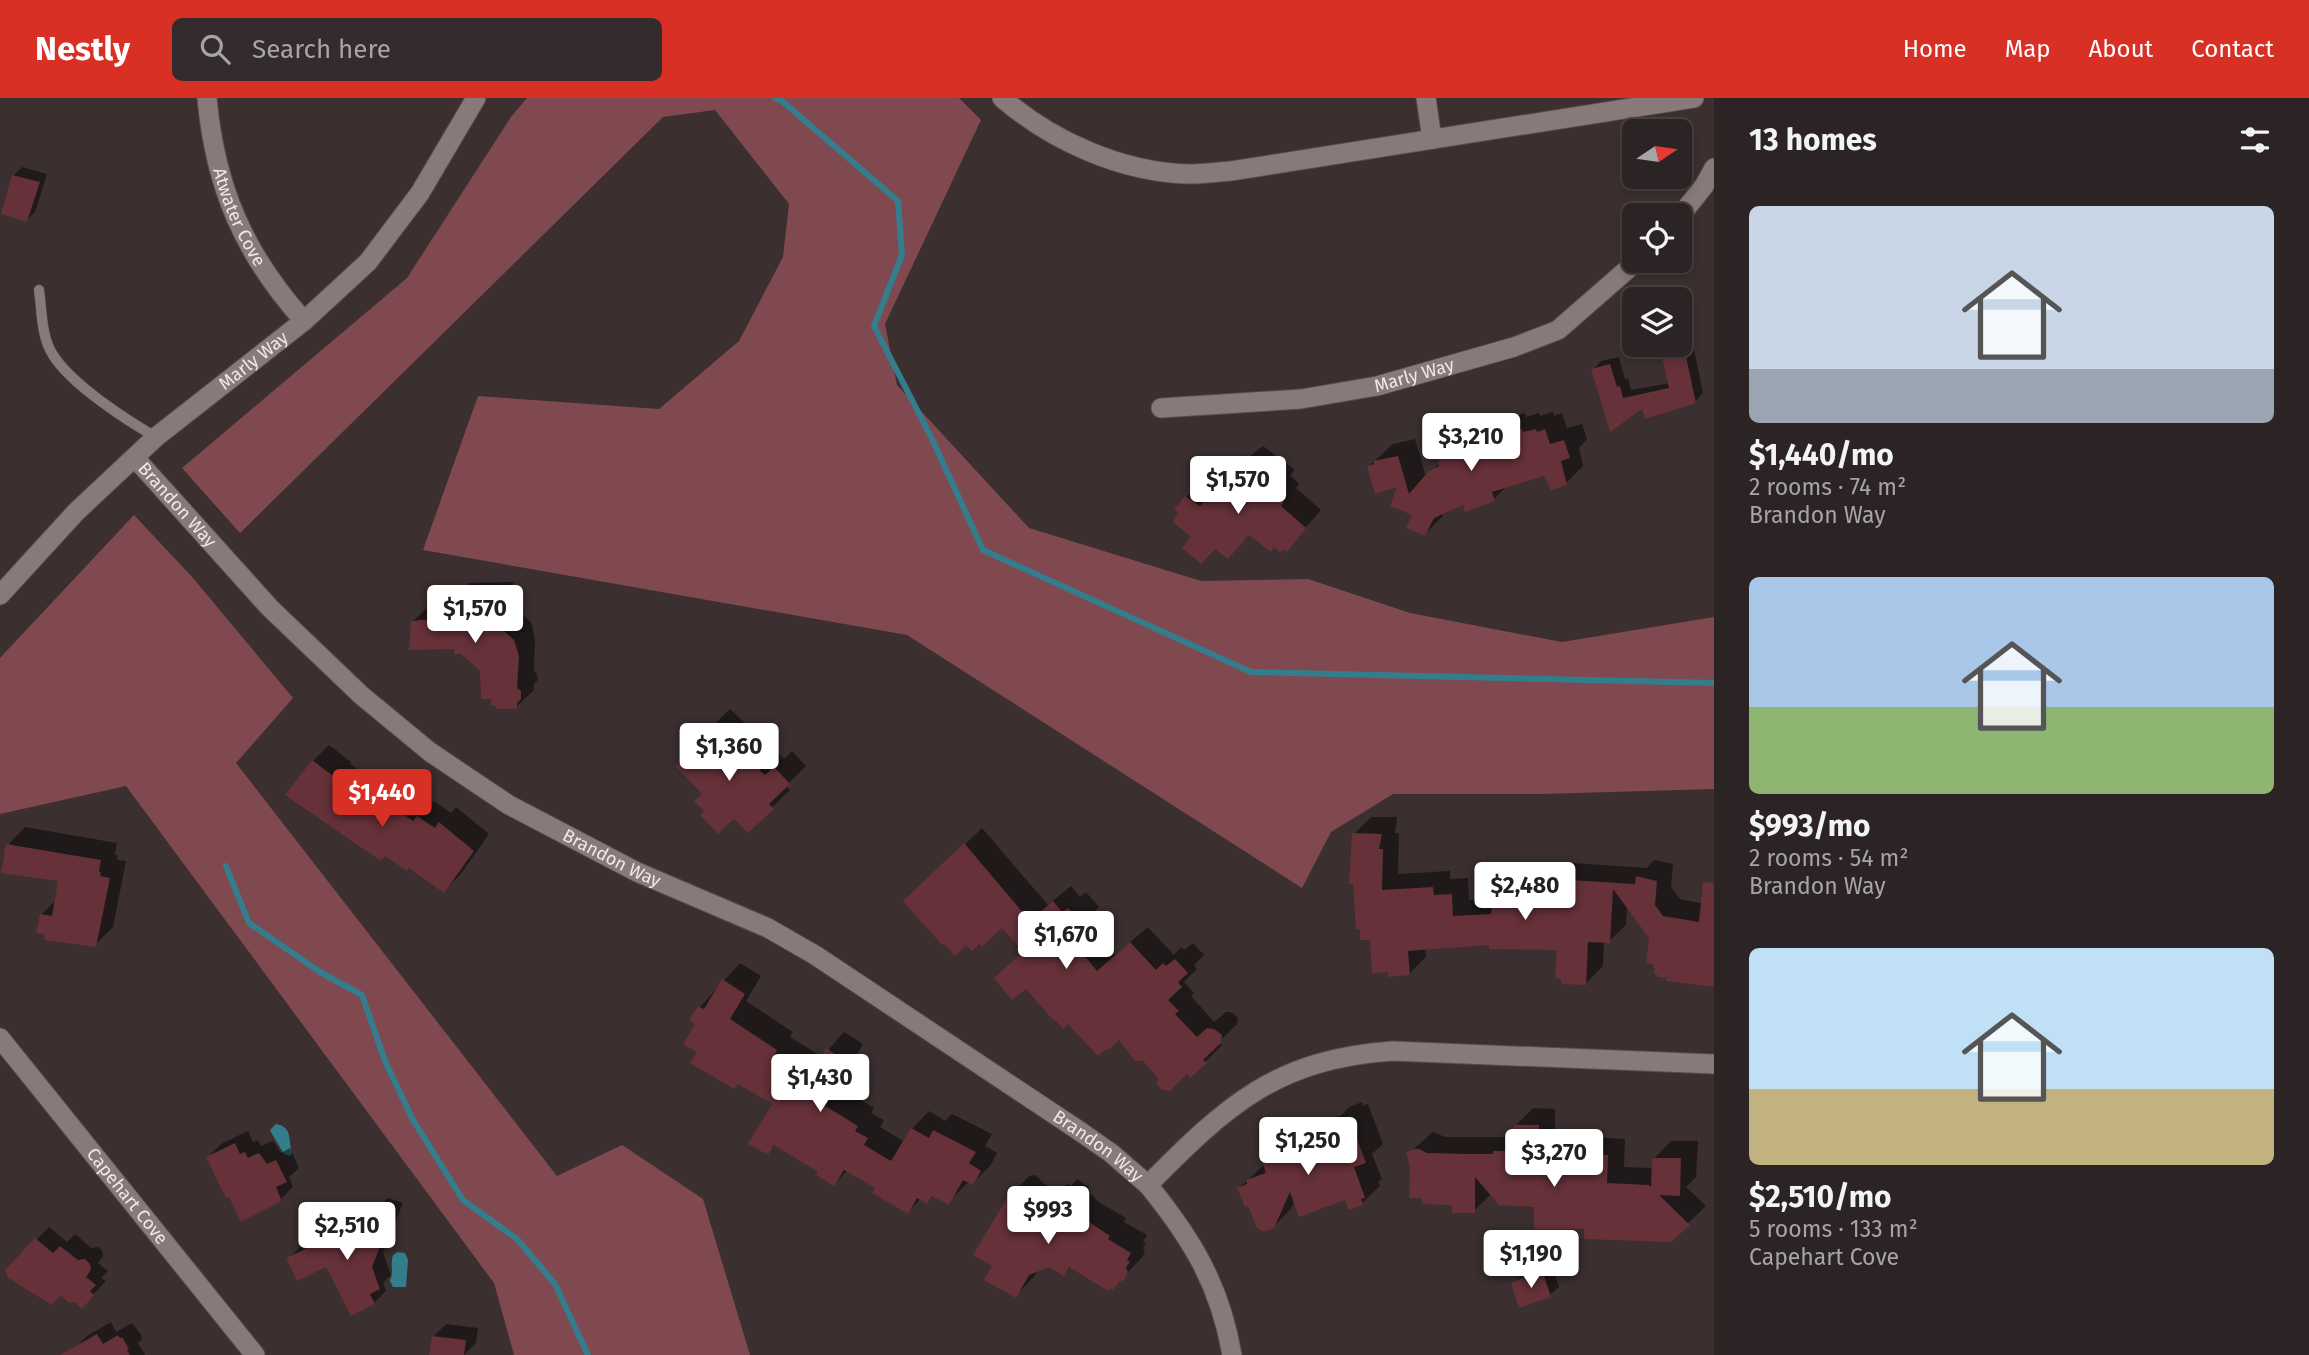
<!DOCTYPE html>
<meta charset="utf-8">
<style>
:root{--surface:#2c2324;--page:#342b2c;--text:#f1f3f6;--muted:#a6a4a6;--line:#484041;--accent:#d93025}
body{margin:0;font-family:"Fira Sans",sans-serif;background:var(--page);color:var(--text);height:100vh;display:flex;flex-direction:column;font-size:26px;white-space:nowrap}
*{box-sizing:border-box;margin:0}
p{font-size:23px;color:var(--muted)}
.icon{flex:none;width:38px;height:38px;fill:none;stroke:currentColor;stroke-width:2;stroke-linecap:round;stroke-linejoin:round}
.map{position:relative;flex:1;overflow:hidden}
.drawer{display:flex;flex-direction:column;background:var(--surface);width:595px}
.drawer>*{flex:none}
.needle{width:46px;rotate:77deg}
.fabs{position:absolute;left:1622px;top:21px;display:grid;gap:14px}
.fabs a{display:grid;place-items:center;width:70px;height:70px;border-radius:10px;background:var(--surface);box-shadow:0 4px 10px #0003,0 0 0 2px var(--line);font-size:35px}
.price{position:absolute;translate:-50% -60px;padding:0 16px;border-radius:7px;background:#fff;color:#222;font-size:23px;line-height:46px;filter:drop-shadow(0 2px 4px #0008)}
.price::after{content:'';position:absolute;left:50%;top:42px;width:21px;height:16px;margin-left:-10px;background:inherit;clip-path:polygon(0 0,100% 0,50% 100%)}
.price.active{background:var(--accent);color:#fff}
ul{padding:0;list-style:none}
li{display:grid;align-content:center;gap:14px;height:371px;padding:0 35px}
li span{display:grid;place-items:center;height:217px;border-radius:10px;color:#555}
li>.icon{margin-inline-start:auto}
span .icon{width:126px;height:126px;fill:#fffc;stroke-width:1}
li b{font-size:30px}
h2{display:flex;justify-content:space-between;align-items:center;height:84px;padding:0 35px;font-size:30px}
header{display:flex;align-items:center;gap:42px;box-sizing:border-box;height:98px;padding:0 35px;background:var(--accent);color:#fff}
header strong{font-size:33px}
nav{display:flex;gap:38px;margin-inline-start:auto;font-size:24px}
.search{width:490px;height:63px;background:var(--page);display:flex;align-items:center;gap:18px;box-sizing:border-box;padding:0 24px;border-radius:10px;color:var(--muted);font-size:26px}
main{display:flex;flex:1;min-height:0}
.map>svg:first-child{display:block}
.forest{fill:#804950}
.water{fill:#347d8d}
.shadow{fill:#0007}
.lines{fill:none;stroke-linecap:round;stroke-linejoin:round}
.stream{stroke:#347d8d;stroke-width:6}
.building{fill:#663139}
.service-casing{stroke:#584d4e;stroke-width:11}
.minor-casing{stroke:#584d4e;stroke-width:21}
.service{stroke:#887a7b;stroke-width:10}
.minor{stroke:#887a7b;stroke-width:19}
.labels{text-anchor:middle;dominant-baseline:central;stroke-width:6;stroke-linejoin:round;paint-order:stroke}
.street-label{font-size:18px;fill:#f0e8e9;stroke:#1e1919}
</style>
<header>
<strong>Nestly</strong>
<div class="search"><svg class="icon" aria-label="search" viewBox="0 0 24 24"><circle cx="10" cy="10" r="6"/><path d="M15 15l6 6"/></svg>Search here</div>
<nav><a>Home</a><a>Map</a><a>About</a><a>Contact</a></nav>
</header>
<main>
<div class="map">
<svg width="1714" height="1257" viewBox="0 0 1714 1257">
<rect width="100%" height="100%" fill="#3b2f30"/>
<path class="forest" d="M527 0H959L981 22 885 226 897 287 1029 430 1201 483 1308 481 1410 515 1562 544 1714 519V691L1541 696H1393L1331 734 1302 790 907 537 423 452 478 298 659 311 739 243 783 159 789 106 715 12 663 19 240 435 182 370 407 180 511 19Z
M134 417 193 480 293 600 236 665 557 1078 622 1047 703 1101 750 1257H514L494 1185 126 688 0 716V560Z"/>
<path class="water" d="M276 1026C293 1029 288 1042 292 1055L290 1058 284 1056 272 1036 270 1032Z
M398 1154 405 1155 408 1162 406 1189H393L390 1183C394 1175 390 1166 393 1157Z"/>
<path class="shadow" d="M22 69 47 76 35 114 27 122 3 115 14 77Z
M1693 247 1703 295 1695 304 1643 308 1611 331 1593 272 1601 263 1619 259 1625 281 1628 280 1631 292 1670 285 1664 259 1673 251Z
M1553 314 1554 318 1562 315 1567 330 1582 326 1587 341 1579 350 1583 368 1566 385 1545 376 1507 388 1494 401 1464 405 1444 413 1442 419 1425 436 1400 386 1369 368 1393 346 1415 341 1426 379 1443 362 1437 342 1459 320 1480 315 1484 327 1525 315 1526 319 1539 315 1540 318Z
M1263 348 1295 372 1290 377 1299 386 1296 390 1321 412 1287 451 1250 436 1228 459 1216 449 1194 439 1186 399 1203 383 1216 392 1247 357 1249 359Z
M513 484V509L531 524 535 540 534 573 537 576 538 582 534 586V592L516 609 492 599 480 572 456 549 412 524 430 507 440 506 455 490H464L469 485Z
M730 611 784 661 792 653 806 668 786 688 790 692 748 733 734 719 707 713 694 652 691 649Z
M329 647 351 664 350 666 392 696 398 690 410 698 412 696 429 708 434 703 451 715 456 709 489 736 460 777 444 793 313 663Z
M1371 719H1397L1395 735H1399L1398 776 1450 773V781L1468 780 1469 802 1494 800V789L1511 772 1560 775 1571 765 1647 770 1654 762 1673 766 1671 789 1680 801 1705 806 1714 887 1651 840 1627 807 1626 827 1609 843H1604L1603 868 1586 885 1559 851 1491 845 1425 850 1426 859 1409 876 1371 840 1354 736Z
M25 729 117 745 115 757H118L117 762 126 763 113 829 95 847 46 835 41 817 57 801 60 781 8 747Z
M982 730 1048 807 1071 788 1080 799 1086 794 1099 809 1086 822 1115 857 1148 829 1174 857 1181 849 1184 852 1193 845 1204 857 1194 867 1197 871 1184 884 1194 895 1191 898 1214 924 1226 914H1231L1238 920 1237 926 1219 944 1222 947 1205 964 1187 974 1159 979 1119 939 1068 924 1025 853 1002 827 923 787Z
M740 865 761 878 746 903 793 934 790 939 822 959 844 934 863 946 838 988 874 1010 871 1015 884 1022 880 1029 905 1044 912 1031 929 1013 945 1023 952 1016 992 1036 985 1048 997 1055 990 1068 973 1085 969 1083 948 1105 934 1097 927 1104 921 1100 908 1114 878 1090 848 1072 834 1086 820 1073 776 1046 767 1055 775 1006 699 953 697 925 700 909Z
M1362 1004 1363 1008 1368 1006 1383 1046 1372 1056 1382 1081 1378 1084 1380 1088 1362 1105 1346 1100 1295 1102 1291 1111 1273 1129 1239 1090 1265 1066 1267 1058 1285 1040 1291 1038 1300 1040 1312 1028 1342 1017 1349 1009Z
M1533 1010 1555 1011V1037L1625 1041 1624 1069 1654 1070V1061L1671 1043H1698L1696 1079 1686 1089 1706 1108 1670 1142 1586 1129 1536 1107 1492 1095 1474 1113 1454 1105 1411 1068 1408 1056 1433 1034 1445 1039H1509L1515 1036V1028Z
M248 1033 253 1044 258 1042 261 1048 273 1043 281 1055 290 1050 299 1070 289 1079 293 1089 279 1103 208 1059 221 1046Z
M1036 1077 1043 1085 1059 1095 1068 1086 1071 1088 1077 1081 1089 1089 1087 1093 1099 1104 1126 1120 1124 1124 1147 1137 1143 1144 1146 1146 1143 1150 1145 1156 1113 1190 1071 1168 1064 1175 1049 1167 1038 1172 1033 1180 1015 1198 994 1168 1012 1096 1029 1078Z
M388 1100 403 1105 383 1155 391 1177 383 1185 386 1193 374 1205 327 1167 288 1161 300 1149 326 1136 336 1126 351 1119 371 1125 376 1112Z
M49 1129 67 1144 75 1136 91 1150 98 1149 102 1152 103 1158 98 1165 108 1173 101 1180 106 1183 82 1208 36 1142Z
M1546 1166 1547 1170 1552 1168 1559 1189 1550 1197 1513 1185 1522 1177Z
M111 1224 116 1234 132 1225 142 1238V1241L138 1245 145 1257H77L74 1251 87 1238Z
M446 1226 478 1230 476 1245 464 1257H453L433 1239Z"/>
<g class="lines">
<path class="stream" d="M775 0 782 3 898 103 902 157 874 228 932 341 983 452 1251 574 1714 585
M226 768 249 825 320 874 362 897 385 963 413 1022 463 1102 517 1141 555 1186 588 1257"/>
</g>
<path class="building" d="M12 77 40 84 27 124 1 116Z
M1685 254 1696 305 1645 321 1642 311 1610 334 1591 271 1610 266 1617 289 1620 288 1623 300 1669 290 1662 259Z
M1463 331 1466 344 1508 331 1509 335 1522 331 1523 334 1536 331 1537 334 1545 331 1550 346 1564 342 1570 360 1561 363 1567 387 1551 392 1544 378 1492 394 1495 403 1465 414 1463 407 1434 420 1425 438 1406 430 1412 417 1390 408 1397 389 1375 396 1367 368 1374 366 1373 363 1398 358 1409 396 1428 374 1439 368 1438 364 1441 363 1435 342 1440 340 1439 337Z
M1246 363 1280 389 1275 394 1284 404 1281 408 1306 430 1287 454 1284 451 1281 455 1274 449 1271 454 1249 437 1228 461 1215 451 1201 466 1182 450 1191 439 1173 424 1178 415 1174 411 1185 398 1200 408 1229 372 1232 375 1240 366 1242 368Z
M496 500 497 527 514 542 519 558 517 590 521 593V601L517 605V611H496V608H491V601H481L480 573 461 556H454V551L409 552 411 523 432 521V514H436V507H450V501Z
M711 627 765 677 774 669 790 686 769 706 774 711 748 735 734 721 718 736 700 717 704 713 694 703 702 696 675 668 692 652 689 649Z
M312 662 337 681 335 682 376 712 381 704 393 712 395 710 413 723 417 718 435 730 439 724 474 753 444 795 409 770 407 773 385 758 381 763 285 697Z
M1352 735 1382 736 1379 751H1383L1382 792 1433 789 1434 797 1452 796 1453 818 1491 816 1493 788 1551 792 1552 781 1635 786 1636 778 1657 783 1655 807 1663 818 1699 824 1703 784 1714 785V889L1666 883 1667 880 1657 879V876H1654L1655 870H1653V866L1646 865 1649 840 1613 791 1610 845 1588 844 1586 887 1561 886V881L1555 880 1557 852 1489 851V847L1408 853 1410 877 1388 879V874L1372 875 1370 842H1360V831H1356L1353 786H1349Z
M964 745 1030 823 1053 803 1062 814 1068 810 1083 827 1069 839 1097 873 1130 844 1156 872 1163 865 1166 868 1175 861 1188 875 1178 884 1182 889 1168 902 1179 913 1175 916 1197 939 1207 930 1214 931 1222 937 1221 945 1203 962 1207 965 1190 980 1187 976 1170 993 1162 992 1157 987 1158 980 1143 963H1135L1119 942 1108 952H1105L1098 958 1068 926 1063 931 1056 922 1054 923 1026 891 1012 902 994 880 1023 854 1002 830 982 849 979 846 972 853 966 847 955 858 944 846 942 847 903 803Z
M6 746 101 762 99 774H101L100 778 110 780 96 849 44 842 45 836 36 835 40 816 52 818 58 783 1 775Z
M722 881 745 896 730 921 777 952 774 957 806 977 808 974 810 975 826 950 847 964 822 1006 858 1028 855 1033 868 1040 864 1047 891 1063 911 1030 929 1040 933 1032 976 1054 969 1065 981 1073 973 1087 963 1082 949 1107 932 1098 927 1106 917 1100 908 1116 872 1095 875 1090 844 1072 834 1088 816 1077 818 1074 774 1047 768 1057 748 1046 772 1006 738 986 734 991 690 965 697 954 683 946 695 926 689 922 698 908 704 911Z
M1345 1020 1346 1024 1350 1022 1366 1065 1354 1069 1365 1100 1361 1101 1363 1107 1348 1112 1345 1102 1299 1119 1290 1094 1274 1130 1264 1134 1257 1130 1248 1108 1245 1109 1237 1090 1247 1086 1246 1082 1266 1075 1262 1064 1265 1056 1272 1054 1299 1061 1293 1045 1327 1032 1331 1030 1330 1026Z
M1514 1027H1539L1538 1054 1608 1057 1607 1085 1649 1087 1651 1089 1652 1060H1681L1680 1098 1659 1097 1690 1127 1671 1144 1584 1141V1131H1534V1109L1499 1107 1475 1079V1115H1452V1107L1422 1106V1100H1409L1410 1068 1406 1055 1414 1051H1419L1427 1055 1470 1056H1493V1053H1514Z
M235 1045 240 1056 245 1054 248 1060 259 1055 267 1066 276 1062 287 1084 276 1089 281 1101 280 1104 241 1124 229 1099 226 1100 206 1059Z
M1018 1093 1023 1097 1025 1102 1043 1112 1049 1102 1054 1105 1058 1098 1073 1106 1070 1111 1110 1138 1108 1141 1131 1155 1127 1162 1130 1164 1126 1169 1128 1174 1124 1182 1119 1184 1113 1192 1110 1190 1108 1193 1069 1169 1064 1178 1049 1169 1029 1177 1016 1200 984 1182 992 1168 973 1157 1010 1095Z
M374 1111 392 1118 372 1169 380 1191 370 1196 375 1206 351 1218 326 1169 297 1183 286 1160 324 1142 322 1138 337 1131 364 1138Z
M35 1140 53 1155 60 1148 78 1162 85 1161 90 1166 91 1172 86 1179 96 1187 90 1193 94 1197 82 1211 75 1204 69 1205 61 1197 52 1207 8 1180 5 1172Z
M1537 1173 1538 1177 1543 1175 1551 1199 1519 1210 1511 1185Z
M97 1236 103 1246 118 1237 120 1240 122 1239 129 1251 127 1252 130 1257H60Z
M432 1238 466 1242 464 1257H429Z"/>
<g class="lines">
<g class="service-casing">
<path id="service" d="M39 192C42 212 41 239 53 257 71 286 126 322 156 339"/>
</g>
<g class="minor-casing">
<g id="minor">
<path id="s1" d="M207 0C215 89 244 156 304 223"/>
<path d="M1002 0C1052 43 1121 74 1188 76 1203 76 1217 74 1231 73L1694 0"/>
<path d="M1426 0 1432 41"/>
<path d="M1680 118 1704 88 1714 70"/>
<path id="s2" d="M1161 310 1301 301 1377 288 1514 249 1558 232 1637 163"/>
<path id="s3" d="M135 360 270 510 361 597 430 654 509 707 637 774 768 830 815 857 1078 1032 1111 1055 1148 1087"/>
<path id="s4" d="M0 497 76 414 156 339 304 223 368 164 420 95 476 0"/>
<path id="s5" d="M0 940 255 1257"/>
<path d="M1232 1257C1220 1187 1192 1141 1148 1087 1227 1007 1276 961 1393 953L1714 966"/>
</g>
</g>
<use href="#service" class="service"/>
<use href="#minor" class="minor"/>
</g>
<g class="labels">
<g class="street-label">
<text stroke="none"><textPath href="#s1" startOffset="124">Atwater Cove</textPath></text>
<text stroke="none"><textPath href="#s4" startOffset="346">Marly Way</textPath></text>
<text stroke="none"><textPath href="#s2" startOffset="256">Marly Way</textPath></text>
<text stroke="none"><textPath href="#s3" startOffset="63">Brandon Way</textPath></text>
<text stroke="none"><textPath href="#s3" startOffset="628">Brandon Way</textPath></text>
<text stroke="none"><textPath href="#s3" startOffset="1195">Brandon Way</textPath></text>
<text stroke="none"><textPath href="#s5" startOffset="203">Capehart Cove</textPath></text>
</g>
</g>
</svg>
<div class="fabs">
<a><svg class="needle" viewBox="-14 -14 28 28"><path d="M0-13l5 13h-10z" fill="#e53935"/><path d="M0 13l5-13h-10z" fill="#a6a4a6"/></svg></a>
<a><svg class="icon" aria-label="locate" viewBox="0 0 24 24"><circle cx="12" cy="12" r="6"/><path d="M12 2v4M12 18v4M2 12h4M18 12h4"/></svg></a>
<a><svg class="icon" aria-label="layers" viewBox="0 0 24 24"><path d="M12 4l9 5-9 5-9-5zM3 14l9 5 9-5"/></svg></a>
</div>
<b class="price" style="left:1471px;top:375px">$3,210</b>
<b class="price" style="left:1238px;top:418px">$1,570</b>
<b class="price" style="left:475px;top:547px">$1,570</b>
<b class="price" style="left:729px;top:685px">$1,360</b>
<b class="price active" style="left:382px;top:731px">$1,440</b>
<b class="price" style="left:1525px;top:824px">$2,480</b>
<b class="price" style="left:1066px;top:873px">$1,670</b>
<b class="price" style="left:820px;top:1016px">$1,430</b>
<b class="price" style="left:1308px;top:1079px">$1,250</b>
<b class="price" style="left:1554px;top:1091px">$3,270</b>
<b class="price" style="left:1048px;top:1148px">$993</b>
<b class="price" style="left:347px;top:1164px">$2,510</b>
<b class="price" style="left:1531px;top:1192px">$1,190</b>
</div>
<section class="drawer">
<h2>13 homes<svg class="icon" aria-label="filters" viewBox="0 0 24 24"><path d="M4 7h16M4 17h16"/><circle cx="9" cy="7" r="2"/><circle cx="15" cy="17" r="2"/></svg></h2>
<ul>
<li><span style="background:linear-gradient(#c9d6e8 75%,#9aa5b1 0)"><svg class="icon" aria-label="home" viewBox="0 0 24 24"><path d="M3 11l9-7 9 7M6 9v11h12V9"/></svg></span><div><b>$1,440/mo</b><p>2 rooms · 74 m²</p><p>Brandon Way</p></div></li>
<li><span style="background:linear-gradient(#a9c7e8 60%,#8fb573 0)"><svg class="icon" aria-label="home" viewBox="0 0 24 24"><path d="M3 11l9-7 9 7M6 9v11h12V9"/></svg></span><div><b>$993/mo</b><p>2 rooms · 54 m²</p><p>Brandon Way</p></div></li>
<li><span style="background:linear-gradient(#bfe0f5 65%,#c2b280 0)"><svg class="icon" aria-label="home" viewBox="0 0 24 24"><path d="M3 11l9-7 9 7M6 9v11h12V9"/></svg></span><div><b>$2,510/mo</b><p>5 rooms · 133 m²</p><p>Capehart Cove</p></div></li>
</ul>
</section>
</main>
